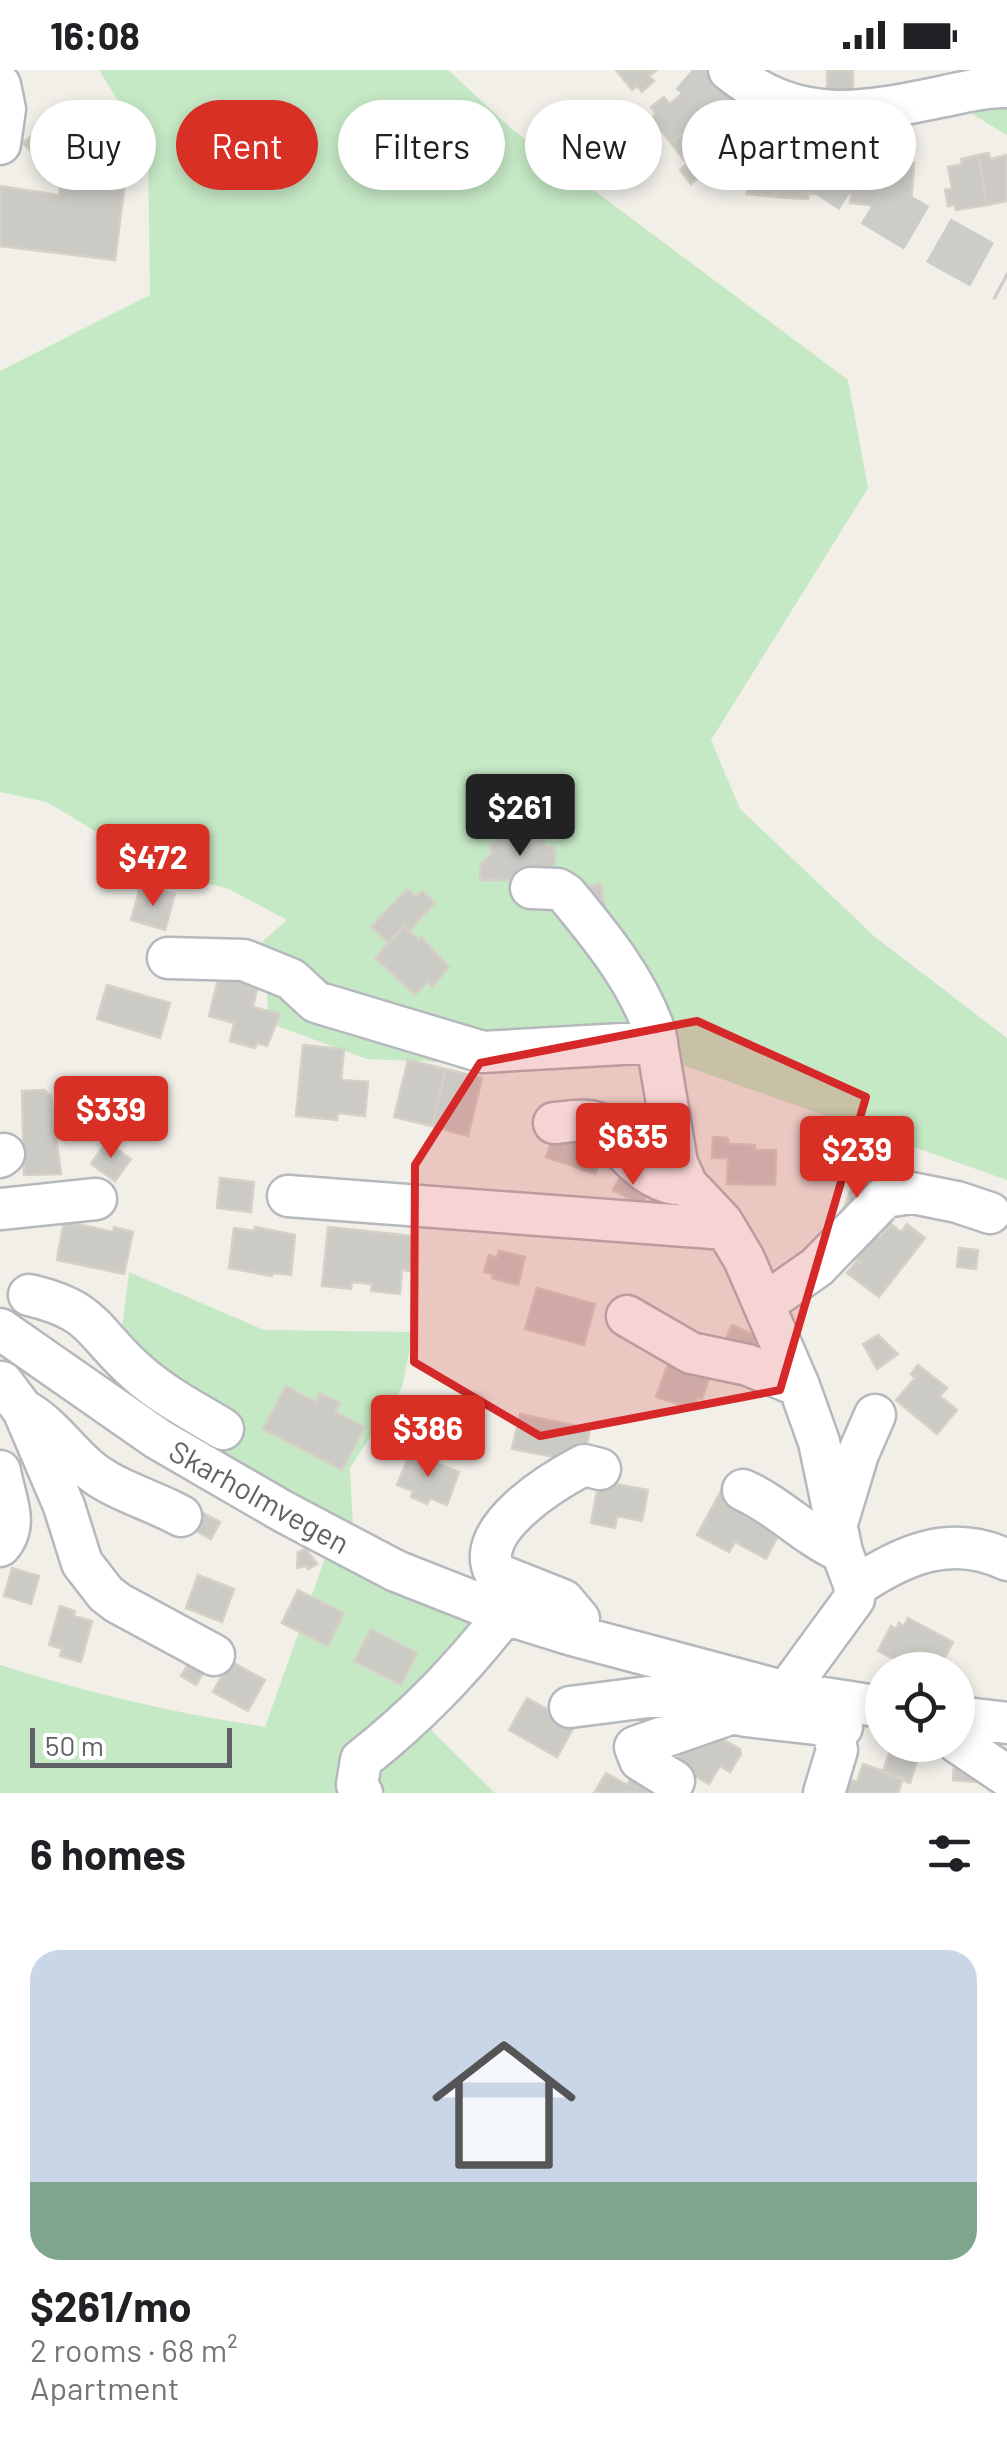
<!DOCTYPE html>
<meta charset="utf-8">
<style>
:root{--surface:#fff;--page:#f2f2f2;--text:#202124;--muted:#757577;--line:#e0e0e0;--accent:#d93025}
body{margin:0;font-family:Barlow,sans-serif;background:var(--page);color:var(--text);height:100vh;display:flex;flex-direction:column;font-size:38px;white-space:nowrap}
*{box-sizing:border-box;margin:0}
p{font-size:32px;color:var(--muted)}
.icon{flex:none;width:55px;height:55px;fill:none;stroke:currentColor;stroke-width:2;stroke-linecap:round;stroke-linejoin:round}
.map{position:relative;height:1723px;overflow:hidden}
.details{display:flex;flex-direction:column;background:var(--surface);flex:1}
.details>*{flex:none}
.banner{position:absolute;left:30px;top:30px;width:948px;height:90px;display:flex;gap:20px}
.tools{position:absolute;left:865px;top:1582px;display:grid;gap:20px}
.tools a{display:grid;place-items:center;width:110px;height:110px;border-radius:50%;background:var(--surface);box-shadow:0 5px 15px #0003;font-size:50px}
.scale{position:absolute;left:30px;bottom:25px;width:202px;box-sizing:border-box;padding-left:10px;border:5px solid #5f6368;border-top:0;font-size:28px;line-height:35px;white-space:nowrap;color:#5f6368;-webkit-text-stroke:8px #fff;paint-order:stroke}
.price{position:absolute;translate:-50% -85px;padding:0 22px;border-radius:10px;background:var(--accent);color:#fff;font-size:32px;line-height:65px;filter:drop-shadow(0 2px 5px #0008)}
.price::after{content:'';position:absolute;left:50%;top:60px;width:30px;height:22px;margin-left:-15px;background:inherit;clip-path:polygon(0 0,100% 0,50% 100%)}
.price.active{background:#222;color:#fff}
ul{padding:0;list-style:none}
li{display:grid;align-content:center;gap:20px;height:530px;padding:0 30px}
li+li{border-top:2px solid var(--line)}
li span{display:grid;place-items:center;height:310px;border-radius:30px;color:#555}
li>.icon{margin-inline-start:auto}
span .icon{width:180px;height:180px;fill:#fffc;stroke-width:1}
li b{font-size:42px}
h2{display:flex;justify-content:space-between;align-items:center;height:120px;padding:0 30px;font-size:42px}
.chip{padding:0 35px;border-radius:45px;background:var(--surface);box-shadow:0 5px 15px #0003;font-size:35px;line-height:90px}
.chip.active{background:var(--accent);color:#fff}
.status{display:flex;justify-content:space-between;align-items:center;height:70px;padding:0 50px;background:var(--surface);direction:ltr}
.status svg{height:28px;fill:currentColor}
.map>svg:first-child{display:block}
.green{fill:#c5e8c5}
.building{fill:#cccac5;stroke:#d6d1c6;stroke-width:2.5}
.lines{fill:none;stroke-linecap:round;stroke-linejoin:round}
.major-tunnel{stroke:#ccccc8;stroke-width:50;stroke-dasharray:50 25;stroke-linecap:butt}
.minor-casing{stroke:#b5b8bc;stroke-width:45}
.minor{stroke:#fff;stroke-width:40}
.marked{fill:#d62828;fill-opacity:0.2;stroke:#d62828;stroke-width:8;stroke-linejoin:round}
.labels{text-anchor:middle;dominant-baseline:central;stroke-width:8;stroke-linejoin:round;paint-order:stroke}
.street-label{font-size:30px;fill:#5f6368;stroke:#fff}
</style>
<div class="status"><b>16:08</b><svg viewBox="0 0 49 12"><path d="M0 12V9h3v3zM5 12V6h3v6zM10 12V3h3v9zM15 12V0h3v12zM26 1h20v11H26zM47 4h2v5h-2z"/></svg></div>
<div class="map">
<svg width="1007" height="1723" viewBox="0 0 1007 1723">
<rect width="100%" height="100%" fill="#f1efe8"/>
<path class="green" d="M99 0H448L513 60 848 310 868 418 711 670 740 739 875 867 1007 968V1110L648 983 474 986 442 992 367 989 269 953 263 871 287 850 229 819 163 802 47 732 0 722V301L150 225 148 80Z
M1007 30V65L972 44 979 32Z
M129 1202 264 1260 413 1262 402 1318 350 1398 353 1458 508 1538 431 1660 495 1723H0V1595C89 1623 173 1643 265 1657L328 1480 112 1341Z"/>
<path class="building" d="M616 0H657L649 6 654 11 642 22 637 16 632 20Z
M827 0H853V26H827Z
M686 20 711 42 671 73 651 48 656 44 651 37 664 27 670 34Z
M711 42 731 80 691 114 680 100 687 94 671 73Z
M47 52 75 81 128 89 115 190 0 176V116L59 125 61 102 50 101 23 73Z
M770 57 783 58 782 72 769 71Z
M751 76 782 77 776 127 747 124Z
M782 77 812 84 810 106 817 107 816 124H809L808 129 776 127Z
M989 83 990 89 1007 85V131L987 135 978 85Z
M866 85H886L879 136 850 133 854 88 866 89Z
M886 85 897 86 896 92 914 93 911 138 879 136Z
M978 85 987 135 956 140 955 135 948 136 945 120 952 118 948 97 962 94 961 89Z
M511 763 545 764 544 777H553L556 784 552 811 480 810 481 794 491 784 490 775Z
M601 814 606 845 591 848 586 817Z
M407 819 416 827 422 821 435 833 409 861 404 856 389 873 371 857Z
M159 820 175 824 165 860 131 850 139 821 157 826Z
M404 856 419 870 421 867 449 897 432 917 427 912 415 925 375 888Z
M219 905 258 915 253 937 280 944 267 976 257 973 255 978 230 971 234 953 209 946Z
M107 915 170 933 160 968 97 949Z
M303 975 344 979 341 1010 368 1012 365 1046 338 1043 337 1050 296 1046Z
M408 990 446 999 432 1056 394 1047Z
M446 999 482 1008 468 1066 432 1056Z
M44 1020 51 1026 61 1104 24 1105 22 1021Z
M558 1054 606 1073 595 1104 546 1087Z
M713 1067 727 1068 729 1074 755 1075V1080H776L775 1115 727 1114 728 1088H712Z
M106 1072 131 1089 115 1111 91 1094Z
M623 1101 652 1116 642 1135 613 1120Z
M220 1108 254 1112 251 1142 217 1138Z
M853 1114 871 1121 861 1148 843 1140Z
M64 1151 113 1162 114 1157 133 1162 124 1204 57 1190Z
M891 1154 901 1162 907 1154 925 1168 879 1227 847 1203 857 1191 861 1193 856 1189 876 1163 880 1167Z
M255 1157 295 1165 291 1205 272 1203V1206L229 1198 234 1158 254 1161Z
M328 1157 414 1166 411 1201 402 1200 400 1224 371 1221 372 1214 352 1212 351 1219 322 1216Z
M959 1178 978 1180 976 1199 957 1197Z
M499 1181 525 1187 518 1215 492 1208 493 1204 484 1202 489 1185 497 1188Z
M537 1218 595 1234 584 1275 525 1259Z
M732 1255 764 1270 758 1284 725 1271Z
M878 1265 898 1284 877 1299 863 1274Z
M670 1289 686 1300 709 1308 702 1329 697 1327 693 1339 656 1327Z
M918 1295 947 1318 940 1326 957 1340 937 1364 896 1330 915 1308 911 1304Z
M286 1316 316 1332 320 1323 340 1333 335 1342 365 1357 342 1400 263 1359Z
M520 1344 590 1359 583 1392 512 1379Z
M410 1383 459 1402 447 1435 430 1428 427 1434 411 1427 413 1421 397 1415Z
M599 1411 648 1420 642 1451 617 1446 615 1458 591 1453Z
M721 1421 781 1460 766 1489 735 1472 729 1482 697 1465Z
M196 1439 220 1452 211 1469 187 1456Z
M306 1479 317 1494 308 1499 307 1496 297 1498 298 1482Z
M12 1498 39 1506 31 1534 4 1526Z
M198 1505 234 1519 222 1552 186 1538Z
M298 1520 344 1543 328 1576 282 1553Z
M60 1536 75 1541 74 1546 92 1551 81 1592 60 1586 62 1579 49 1575Z
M908 1548 953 1572 939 1599 913 1585 907 1596 878 1581 891 1556 896 1559 899 1553 904 1556Z
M371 1559 417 1583 401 1615 354 1591Z
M194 1584 209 1593 196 1615 181 1606Z
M230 1591 265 1610 248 1641 213 1622Z
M527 1628 575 1655 557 1687 509 1660Z
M712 1663 740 1679 741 1684 730 1702 720 1696 709 1714 674 1694 689 1669Z
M907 1675 921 1678 910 1713 883 1702 891 1677 905 1681Z
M863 1694 903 1708 898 1723H843L848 1709 857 1712Z
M954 1694 976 1695 975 1712 953 1710Z
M606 1703 627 1715 632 1706 680 1723H594Z"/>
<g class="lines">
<path class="major-tunnel" d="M692 0C787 83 896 149 1007 208"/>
<g class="minor-casing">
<path id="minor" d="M729 0C799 57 863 43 945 26 965 22 986 16 1007 17
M0 15 5 39 0 74
M531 818 558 819 566 824C601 866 637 910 655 962L677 1093 687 1115 722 1152 744 1189 799 1316 819 1372 842 1482 855 1517 854 1529 786 1622
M168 888 244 890 291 909 316 932 483 982 657 972
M554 1053C569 1052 590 1047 603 1056 609 1060 614 1069 619 1075 636 1096 659 1116 687 1115
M0 1087 4 1084
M288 1126 726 1159
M0 1139 96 1129
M29 1225C98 1241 92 1264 139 1304 164 1326 195 1342 223 1359
M764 1234 817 1197 885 1127 912 1123 957 1132 990 1143
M627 1246 691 1283 748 1295 799 1316
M0 1259 158 1369 284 1442 396 1501 505 1544 572 1565 786 1622 882 1637
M2 1312 23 1340 64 1436 82 1493 106 1524 118 1533 214 1585
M27 1342C52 1357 68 1382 90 1400 114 1420 152 1430 181 1446
M0 1401C4 1427 20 1454 0 1476
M743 1420C779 1436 806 1466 842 1482
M838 1450 858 1384 875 1345
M855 1517C902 1485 951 1463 1007 1490
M572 1565 579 1549 563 1530 495 1503C472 1460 553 1411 584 1395L600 1399
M570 1637 656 1626 746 1646 842 1657
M958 1647 1007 1653
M958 1673 1007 1706
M674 1711 640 1690 635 1677 733 1643
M362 1723 357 1715 361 1690C418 1645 460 1601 505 1544
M824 1723 837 1680 832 1656"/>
</g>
<use href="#minor" class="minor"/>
</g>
<path class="marked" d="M697 951 866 1027 780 1320 540 1366 414 1292 415 1095 480 993Z"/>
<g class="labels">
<g class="street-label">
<text transform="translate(260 1426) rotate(29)">Skarholmvegen</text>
</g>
</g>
</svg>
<div class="tools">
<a><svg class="icon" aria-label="locate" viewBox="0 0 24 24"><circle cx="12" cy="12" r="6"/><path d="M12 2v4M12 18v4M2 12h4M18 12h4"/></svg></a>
</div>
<div class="scale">50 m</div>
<b class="price active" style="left:520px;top:789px">$261</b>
<b class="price" style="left:153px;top:839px">$472</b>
<b class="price" style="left:111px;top:1091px">$339</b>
<b class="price" style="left:633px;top:1118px">$635</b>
<b class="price" style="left:857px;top:1131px">$239</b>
<b class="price" style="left:428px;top:1410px">$386</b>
<div class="banner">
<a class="chip">Buy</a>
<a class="chip active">Rent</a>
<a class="chip">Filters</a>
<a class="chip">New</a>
<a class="chip">Apartment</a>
</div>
</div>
<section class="details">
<h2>6 homes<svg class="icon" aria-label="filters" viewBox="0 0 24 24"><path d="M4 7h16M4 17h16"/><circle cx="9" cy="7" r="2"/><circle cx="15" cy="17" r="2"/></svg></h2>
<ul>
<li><span style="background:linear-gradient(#c9d6e8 75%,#7fa58c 0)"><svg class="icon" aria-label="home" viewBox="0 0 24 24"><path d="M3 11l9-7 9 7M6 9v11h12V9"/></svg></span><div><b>$261/mo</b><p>2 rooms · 68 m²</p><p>Apartment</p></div></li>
</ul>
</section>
